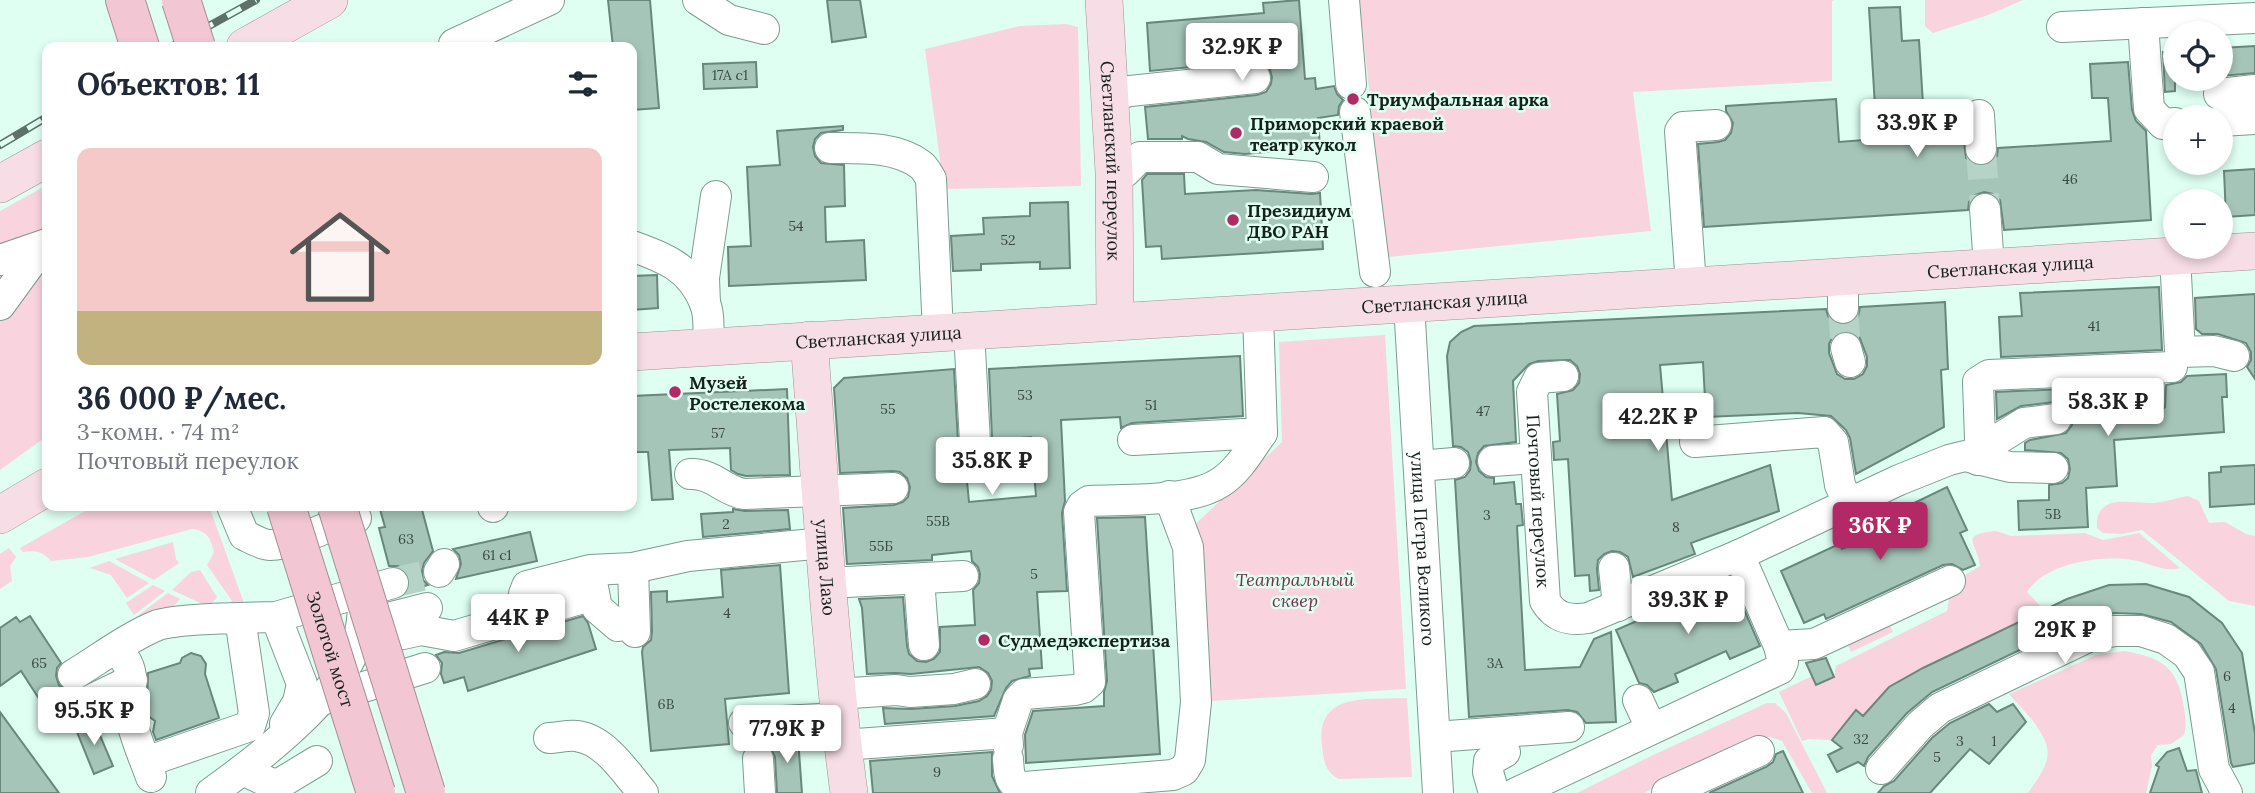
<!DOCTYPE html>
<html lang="ru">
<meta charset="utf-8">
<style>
:root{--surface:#fff;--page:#f6f6f7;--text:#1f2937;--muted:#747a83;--line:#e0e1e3;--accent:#b32965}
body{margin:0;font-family:Lora,serif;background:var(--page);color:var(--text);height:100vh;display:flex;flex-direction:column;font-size:26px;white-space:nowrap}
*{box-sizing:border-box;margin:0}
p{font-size:23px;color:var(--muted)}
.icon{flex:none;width:38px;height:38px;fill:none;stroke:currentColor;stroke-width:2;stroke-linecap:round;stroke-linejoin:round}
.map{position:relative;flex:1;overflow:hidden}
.sheet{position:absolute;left:42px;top:42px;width:595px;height:469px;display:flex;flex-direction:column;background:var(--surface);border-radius:14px;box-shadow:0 4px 10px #0003}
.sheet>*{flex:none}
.fabs{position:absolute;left:2163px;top:21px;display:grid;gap:14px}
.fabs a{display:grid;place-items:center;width:70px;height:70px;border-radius:50%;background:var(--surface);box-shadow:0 4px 10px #0003;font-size:35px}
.price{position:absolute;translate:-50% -60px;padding:0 16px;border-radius:7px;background:#fff;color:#222;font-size:23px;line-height:46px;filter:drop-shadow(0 2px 4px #0008)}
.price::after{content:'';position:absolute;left:50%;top:42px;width:21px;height:16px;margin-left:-10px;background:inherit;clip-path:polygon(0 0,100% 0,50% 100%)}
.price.on{background:var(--accent);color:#fff}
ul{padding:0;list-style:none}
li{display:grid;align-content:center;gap:14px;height:371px;padding:0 35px}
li+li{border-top:2px solid var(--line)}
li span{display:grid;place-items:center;height:217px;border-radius:14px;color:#555}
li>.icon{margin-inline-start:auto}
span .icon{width:126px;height:126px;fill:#fffc;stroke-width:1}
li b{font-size:30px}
h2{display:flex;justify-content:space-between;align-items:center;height:84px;padding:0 35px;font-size:30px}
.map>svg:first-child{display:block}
.green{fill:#f9d3dd}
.building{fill:#a6c5b9;stroke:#69877c;stroke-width:2;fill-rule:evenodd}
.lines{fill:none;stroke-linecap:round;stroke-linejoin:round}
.minor-tunnel{stroke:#b6d3c7;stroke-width:30;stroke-dasharray:30 15;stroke-linecap:butt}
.minor-casing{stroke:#7d9c90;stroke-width:32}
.major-casing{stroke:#a58d93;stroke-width:38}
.highway-casing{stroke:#a58d93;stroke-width:40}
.minor{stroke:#fff;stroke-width:30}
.major{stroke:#f7dde5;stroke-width:37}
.highway{stroke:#f2c7d3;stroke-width:38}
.rail-casing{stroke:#5d7069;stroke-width:8}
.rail{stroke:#defff2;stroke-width:5;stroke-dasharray:16;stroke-linecap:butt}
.highway-bridge-casing{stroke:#a58d93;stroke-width:40;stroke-linecap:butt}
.highway-bridge{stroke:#f2c7d3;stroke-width:38}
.poi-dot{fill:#b32965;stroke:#defff2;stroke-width:2.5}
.labels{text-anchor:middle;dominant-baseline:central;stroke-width:5;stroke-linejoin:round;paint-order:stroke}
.number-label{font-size:14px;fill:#394a44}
.poi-label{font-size:18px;font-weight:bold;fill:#15211d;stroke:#defff2;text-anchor:start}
.street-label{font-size:18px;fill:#15211d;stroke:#defff2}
.park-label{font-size:18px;font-style:italic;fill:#792f4b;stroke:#defff2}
</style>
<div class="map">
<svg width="2255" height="793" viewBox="0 0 2255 793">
<rect width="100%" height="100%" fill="#defff2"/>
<path class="green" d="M1359 0H1834L1832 1V81L1633 92 1651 231 1388 257Z
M1925 0H2023L1988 15 1933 33 1925 26Z
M1066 24 1078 27 1081 186 944 189 925 49 1020 26Z
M47 185V436L0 470V211Z
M1385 335 1406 689 1195 702 1186 533 1282 442 1279 342Z
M2188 496 2199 501 2209 523 2225 522 2246 534 2255 536V606L2229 601 2142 530 2122 534 2103 533 2097 528C2095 492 2131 504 2154 503 2165 502 2177 498 2188 496Z
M94 506H209L244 603V612L220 613 232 601 207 565 214 553C211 539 208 531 192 529L88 557 51 561C43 551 35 550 23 552L20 548Z
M1996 531 2011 536 2085 533 2103 540 2139 533 2180 568C2163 573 2149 562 2132 560 2101 555 2045 563 2027 592L2044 610 1921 669 1889 687 1863 716 1855 711 1832 740 1809 739 1802 741 1779 692 1812 676 1816 685 1834 677 1836 666 1947 611 1950 591 1960 578 1980 566C1978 543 1957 535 1996 531Z
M173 542 176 559 179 563 154 580 115 559Z
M9 548 16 557 10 566 12 581 0 589V554Z
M109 561 149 583 127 598 111 575 90 568Z
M200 570 217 597 209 607 172 590 191 572Z
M153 585 165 591 134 615 126 603Z
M168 593 180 599 160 622 136 617Z
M1886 617 1893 632 1851 652 1844 636Z
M2124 651C2163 658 2177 666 2184 707 2185 716 2187 726 2184 735L2171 744 2158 745 2151 755 2152 766 2146 793H2028C2035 783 2044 771 2047 759 2053 737 2021 708 2009 694L2096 655Z
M1407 698 1412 777 1339 779C1324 771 1324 761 1322 746 1315 691 1369 700 1407 698Z
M1767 703H1775L1786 713 1827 793H1812L1782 741 1770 737 1747 740 1644 793H1577L1653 755Z"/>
<path class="building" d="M608 0H650L659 108 632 110V47H613Z
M827 0H860L866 37 832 42Z
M1299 0 1305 79 1315 78 1316 89 1334 86 1337 94 1343 100 1339 106 1338 115 1318 118 1320 147 1245 154 1224 152 1206 142 1188 139 1182 136V139H1148L1145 107 1257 95 1266 92 1271 84 1272 77 1269 67 1261 62 1254 61 1150 71 1147 23 1264 13 1263 3Z
M1900 7 1902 41 1919 40 1925 136 1963 134 1966 158 1974 165 1983 166 1991 163 1997 156 1998 148 2111 141 2108 98H2092L2090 64 2128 62 2132 110 2136 121 2146 131 2151 220 2004 230 2000 200 1993 194 1984 192 1975 195 1969 202 1968 210 1704 227 1698 144 1718 142 1725 140 1731 133 1733 123 1726 111V106L1836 99 1839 142 1877 139 1869 8Z
M2255 46V73L2221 76V48Z
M2175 51V91L2165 92 2163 52Z
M756 62 757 87 704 89 703 64Z
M843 126V130L821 133 815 139 813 147 815 156 821 163 844 165 845 206 825 207 826 242 864 240 866 280 729 286 728 247 751 246 747 167 780 165 777 131Z
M2255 169V215L2226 217 2224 171Z
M1147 174H1184L1185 194 1256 190 1312 194 1320 193 1323 249 1162 259 1161 246 1146 247 1142 180Z
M1068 202 1070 268 1040 269V262L981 264V270L953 271 951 236 984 234 983 218 1030 216V203Z
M657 275 658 308 632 310V276Z
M2159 287 2162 350 2001 357 1999 317 2022 316 2020 293Z
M2255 294V379L2247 367 2251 360V352L2246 343 2218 334H2202L2196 329 2195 298Z
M1945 302 1948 369 1941 370 1944 427 1856 474 1850 438 1846 430 1831 416 1798 413 1706 417 1703 362 1660 365 1672 500 1770 465 1779 511 1691 543 1695 554 1633 577 1628 557 1620 552 1612 551 1604 554 1598 560 1597 569 1599 590 1590 591 1589 575 1575 576 1568 459 1554 460 1553 442 1560 441 1557 394 1573 390 1579 383 1580 374 1577 366 1570 360 1538 361 1529 364 1513 381 1516 442 1484 446 1478 453 1476 462 1479 471 1486 477 1494 478V484L1514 482 1516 504H1521L1523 525 1517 526 1525 670 1580 667 1594 639 1611 632 1616 722 1586 723 1577 712 1568 710 1469 717 1455 480 1465 477 1470 470 1471 462 1468 452 1461 447 1453 446 1447 356 1450 342 1461 332 1474 326 1826 309 1828 316 1834 323 1844 325 1851 323 1858 317 1860 307ZM1842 331H1851L1859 336 1867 357V366L1863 374 1854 379H1845L1837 374 1829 353V344L1833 336Z
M1240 356 1243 416 1132 423 1121 428 1120 417 1061 420 1065 501 1062 513 1067 591 1037 592 1042 668 1029 669 1030 676 1012 681 1006 688 994 716 885 724 883 708 911 709 955 706 979 701 987 696 991 690 992 681 988 673 979 667 911 674 895 673 867 674 862 608 859 599 903 597 907 646 909 654 917 661 926 662 934 659 940 652V627L975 625 973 590 979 583 980 574 978 567 972 561 971 551 932 555V560L847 564 843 508 894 505 903 502 908 497 910 487 907 478 900 472 893 471 840 473 834 388 844 378 954 369 958 443 965 460 969 502 1036 496 1034 472 1037 461 1032 450 1031 437 994 440 992 437 989 369Z
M2226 374 2227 397H2222L2224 432 2114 440 2117 486 2086 488 2088 527 2019 530 2018 501 2049 500V485L2062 483 2068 478 2070 469 2068 459 2061 453 2025 450V443L2030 440 2066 433 2072 425 2073 416 2069 408 2063 403 2054 402 2021 406 1997 419 1996 392 2131 386 2135 409 2141 415 2150 416 2159 413 2165 407 2166 385 2181 382 2187 376Z
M787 389 790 475 746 476 738 474 731 470 730 448 669 450 673 499 652 500 648 452H632V396Z
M2255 465V504L2210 507 2209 473 2221 472V467Z
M1947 487 1967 530 1960 533 1975 565 1963 570 1952 564 1943 565 1826 619 1824 614 1804 623 1781 571 1839 544 1842 549 1874 535 1879 545 1922 526 1912 504Z
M379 506H421L433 551 424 563 422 571 423 580 428 585 409 590 410 579 406 571 398 566H389L379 528 385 527Z
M733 509 745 511 788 510 790 529 703 537 701 514 733 512Z
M1145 517 1160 754 1026 763 1025 735 1033 711 1104 706V692L1107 681 1097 518Z
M530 532 537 561 456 579 461 564 459 555 453 549Z
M780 565 789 693 725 699 729 744 651 751 642 652 643 647 651 640 652 632 651 592 667 591V602L723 597 721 570Z
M1731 580 1760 646 1730 659 1726 651 1675 674 1678 682 1654 692 1647 685 1639 683 1616 630Z
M2146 584 2189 597 2222 623 2242 653 2255 734V763L2233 767 2231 763 2216 669 2201 644 2171 622 2141 614 2114 613 2082 620 1932 692 1907 713 1868 757 1864 766 1858 762 1837 772 1828 755 1842 748 1832 740 1856 710 1863 716 1889 687 1923 668 2067 599 2109 585Z
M30 616 61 663 57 668 56 676 59 685 68 691 56 698 45 708 21 671 0 686V628L16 617 20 622Z
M583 616 588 623 596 649 468 691 464 677 444 683 441 674 442 663 436 655 444 652 459 653Z
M191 653 201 656 206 664 205 674 219 718 156 740 153 732 155 721 148 716 147 711 148 673 180 663 182 658Z
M1826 658 1834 677 1816 685 1806 663Z
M1989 704 1997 712 2013 704 2026 722 1989 764 1970 749 1930 793H1878L1884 786 1894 781 1932 738 1950 723Z
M0 712 59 793H0Z
M93 719 113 766 94 774 75 727Z
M798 738 802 793H777L775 757 766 739Z
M2179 748 2187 771 2196 770 2202 793H2150L2159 767 2156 765 2167 752Z
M1783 751 1803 793H1709L1766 767 1773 762 1776 754Z
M992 752V776L1000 793H873L870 761Z"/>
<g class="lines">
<path class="minor-tunnel" d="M1981 149 1985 209
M1843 308 1846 348
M393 583 439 572"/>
<g class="minor-casing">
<g id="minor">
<path d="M698 0 729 20 764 29"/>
<path d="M1344 0 1351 84"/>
<path d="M2143 23 2149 109 2163 124 2175 123"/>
<path d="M2062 27 2255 18"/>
<path d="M454 44 549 0"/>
<path d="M2219 94 2255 90"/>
<path d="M1110 106 1120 94 1130 91 1255 78"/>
<path d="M1355 112 1375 272"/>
<path d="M1979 115 1981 149"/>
<path d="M2221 121 2255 119"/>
<path d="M830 148C859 148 896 146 921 165 925 168 928 174 931 179L938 333"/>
<path d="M1114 172H1125L1140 157H1198L1218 169 1313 177"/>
<path d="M1985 209 1989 267"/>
<path d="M632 246C665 258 690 267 705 303 710 315 708 334 709 347"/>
<path d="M2175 256 2180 352 2214 351 2234 356"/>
<path d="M0 260 47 244"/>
<path d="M1843 276V308"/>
<path d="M1691 285 1680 131 1683 127 1716 125"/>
<path d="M705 304 704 278 716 196"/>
<path id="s1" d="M1409 304 1438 793"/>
<path d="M0 305 43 246"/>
<path d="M969 331 975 442C984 462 1000 463 1020 462"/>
<path d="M1846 348 1850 362"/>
<path d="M2148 368 2149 399"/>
<path id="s2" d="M1563 376 1539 378 1532 392 1545 601C1555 618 1569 621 1588 618L1739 555 1899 480 1949 460 1965 456 2010 467 2053 468"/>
<path d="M1980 439 2000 438 2024 423 2056 419"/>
<path d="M1133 440 1262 433 1258 313"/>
<path d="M1695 442 1824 432 1833 442 1840 485 1849 505"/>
<path d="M1978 460 1980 439 1978 382 1989 375 2172 367"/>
<path d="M1493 461 1536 458"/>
<path d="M1419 466 1454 463"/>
<path d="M690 474C713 473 724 491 744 494L893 488"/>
<path d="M232 506 244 535C251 538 262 545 270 545 300 544 327 524 356 518"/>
<path d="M493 507V506"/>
<path d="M633 568 635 632"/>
<path d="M1614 568 1618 606"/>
<path d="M439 572 444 564"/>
<path d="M591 577 597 608 618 626"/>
<path d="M919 579 924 645"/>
<path d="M827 583 963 576"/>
<path d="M529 614 524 594 527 586 590 570 633 568 688 556 824 543"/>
<path d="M276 617 302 684 298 702 285 724"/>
<path d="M240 618 276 617 393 583"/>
<path d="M380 620 427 608"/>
<path d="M403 634 421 630 454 636 593 595"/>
<path d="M1779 646 1814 644 1950 581"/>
<path d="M124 658C137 676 128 693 130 713 133 734 144 757 151 777"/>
<path d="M73 675C99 659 130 636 158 625 175 620 221 618 240 618L254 713 250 726 146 762"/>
<path d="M837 694 896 690 910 692 954 689 975 684"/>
<path d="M325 699 425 668"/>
<path d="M1638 700 1651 728"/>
<path d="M64 713 132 680"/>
<path d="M744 723 839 718"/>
<path d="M1007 733 1018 700 1024 694 1075 690 1083 688 1090 682 1079 512 1082 506 1089 501C1126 499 1190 503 1221 482 1239 470 1250 450 1262 433"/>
<path d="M1435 737 1569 727"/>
<path d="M549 738C557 738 568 735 576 736 605 739 626 773 643 793"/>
<path d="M843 745 1007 733 1008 745"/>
<path d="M758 759 760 793"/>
<path d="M1008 759C1009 772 1008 785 1024 787L1173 775 1184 770 1190 760 1196 702 1188 547 1169 496"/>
<path d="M1881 769 1920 725 1940 708 2090 636 2114 631H2141L2166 639 2187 654 2199 672 2214 769 2227 793"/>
<path d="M243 770 270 783 279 784 317 761"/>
<path d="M211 793C257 760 338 699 357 643 362 629 363 616 363 601"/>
<path d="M1494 793 1488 772 1489 761 1505 752"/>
<path d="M1516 793 1780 669 1783 662 1779 646 1739 555"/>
<path d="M1667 793 1759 751"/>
</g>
</g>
<g class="major-casing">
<g id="major">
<path id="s3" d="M1104 0 1114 172 1115 322"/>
<path d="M245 47 329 0"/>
<path d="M0 184 47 158"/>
<path id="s4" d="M809 340C821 491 829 643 849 793"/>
<path id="s5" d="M632 352 2255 251"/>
<path d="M0 515 47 487"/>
</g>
</g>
<g class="highway-casing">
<path id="highway" d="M125 0 140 47"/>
</g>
<use href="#minor" class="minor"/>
<use href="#major" class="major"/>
<use href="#highway" class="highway"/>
<g class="rail-casing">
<path id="rail" d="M171 47 256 0
M0 145 47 117"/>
</g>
<use href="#rail" class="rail"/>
<g class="highway-bridge-casing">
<g id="highway-bridge">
<path d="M181 0 196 47"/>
<path id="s6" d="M286 506 376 793"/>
<path d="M337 506 426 793"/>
</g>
</g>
<use href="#highway-bridge" class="highway-bridge"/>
</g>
<g class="poi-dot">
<circle cx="1353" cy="99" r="7"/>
<circle cx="1236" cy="133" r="7"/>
<circle cx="1233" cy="220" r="7"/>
<circle cx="675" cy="392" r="7"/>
<circle cx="984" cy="640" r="7"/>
</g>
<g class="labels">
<g class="number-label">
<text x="730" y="75">17А с1</text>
<text x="2070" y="179">46</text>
<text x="796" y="226">54</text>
<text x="1008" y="240">52</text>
<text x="2094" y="326">41</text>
<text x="1025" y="395">53</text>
<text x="1151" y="405">51</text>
<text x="888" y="409">55</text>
<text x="1483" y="411">47</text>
<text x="718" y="433">57</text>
<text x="2053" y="514">5В</text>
<text x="1487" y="515">3</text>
<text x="938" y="521">55В</text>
<text x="726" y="524">2</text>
<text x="1676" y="527">8</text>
<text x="406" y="539">63</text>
<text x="881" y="546">55Б</text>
<text x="497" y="555">61 с1</text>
<text x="1034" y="574">5</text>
<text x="727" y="613">4</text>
<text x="39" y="663">65</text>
<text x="1495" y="663">3А</text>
<text x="2227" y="676">6</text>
<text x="666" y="704">6В</text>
<text x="2232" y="708">4</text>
<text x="1861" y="739">32</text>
<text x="1960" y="741">3</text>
<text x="1994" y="741">1</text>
<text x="1937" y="757">5</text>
<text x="937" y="772">9</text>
</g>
<g class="poi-label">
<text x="1367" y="99">Триумфальная арка</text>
<text x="1250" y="123">Приморский краевой<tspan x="1250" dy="21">театр кукол</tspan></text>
<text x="1247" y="210">Президиум<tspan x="1247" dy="21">ДВО РАН</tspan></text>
<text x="689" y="382">Музей<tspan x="689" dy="21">Ростелекома</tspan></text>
<text x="998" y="640">Судмедэкспертиза</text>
</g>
<g class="street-label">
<text stroke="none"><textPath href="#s3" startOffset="161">Светланский переулок</textPath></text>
<text stroke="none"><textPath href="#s5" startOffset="1381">Светланская улица</textPath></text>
<text stroke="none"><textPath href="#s5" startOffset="814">Светланская улица</textPath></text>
<text stroke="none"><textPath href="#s5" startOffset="247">Светланская улица</textPath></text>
<text stroke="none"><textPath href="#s2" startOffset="149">Почтовый переулок</textPath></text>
<text stroke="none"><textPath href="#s1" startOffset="245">улица Петра Великого</textPath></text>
<text stroke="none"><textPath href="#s4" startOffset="228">улица Лазо</textPath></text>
<text stroke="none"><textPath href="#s6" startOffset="150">Золотой мост</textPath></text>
</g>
<g class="park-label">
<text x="1295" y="579">Театральный<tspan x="1295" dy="21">сквер</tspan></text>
</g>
</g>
</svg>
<div class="fabs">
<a><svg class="icon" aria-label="locate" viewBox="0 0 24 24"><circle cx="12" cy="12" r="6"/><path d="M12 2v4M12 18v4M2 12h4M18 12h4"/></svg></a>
<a>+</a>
<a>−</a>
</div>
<b class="price" style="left:1242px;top:83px">32.9K ₽</b>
<b class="price" style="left:1917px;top:159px">33.9K ₽</b>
<b class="price" style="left:2108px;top:438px">58.3K ₽</b>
<b class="price" style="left:1658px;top:453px">42.2K ₽</b>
<b class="price" style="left:992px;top:497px">35.8K ₽</b>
<b class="price on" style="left:1880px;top:562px">36K ₽</b>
<b class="price" style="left:1688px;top:636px">39.3K ₽</b>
<b class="price" style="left:518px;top:654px">44K ₽</b>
<b class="price" style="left:2065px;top:666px">29K ₽</b>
<b class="price" style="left:94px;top:747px">95.5K ₽</b>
<b class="price" style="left:787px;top:765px">77.9K ₽</b>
<section class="sheet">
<h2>Объектов: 11<svg class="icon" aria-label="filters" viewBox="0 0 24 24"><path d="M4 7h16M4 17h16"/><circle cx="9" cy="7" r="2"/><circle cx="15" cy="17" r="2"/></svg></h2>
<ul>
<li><span style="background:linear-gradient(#f6c9c9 75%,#c2b280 0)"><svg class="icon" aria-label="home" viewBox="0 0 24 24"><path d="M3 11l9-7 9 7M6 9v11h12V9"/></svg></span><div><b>36 000 ₽/мес.</b><p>3-комн. · 74 m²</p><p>Почтовый переулок</p></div></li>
</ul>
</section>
</div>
